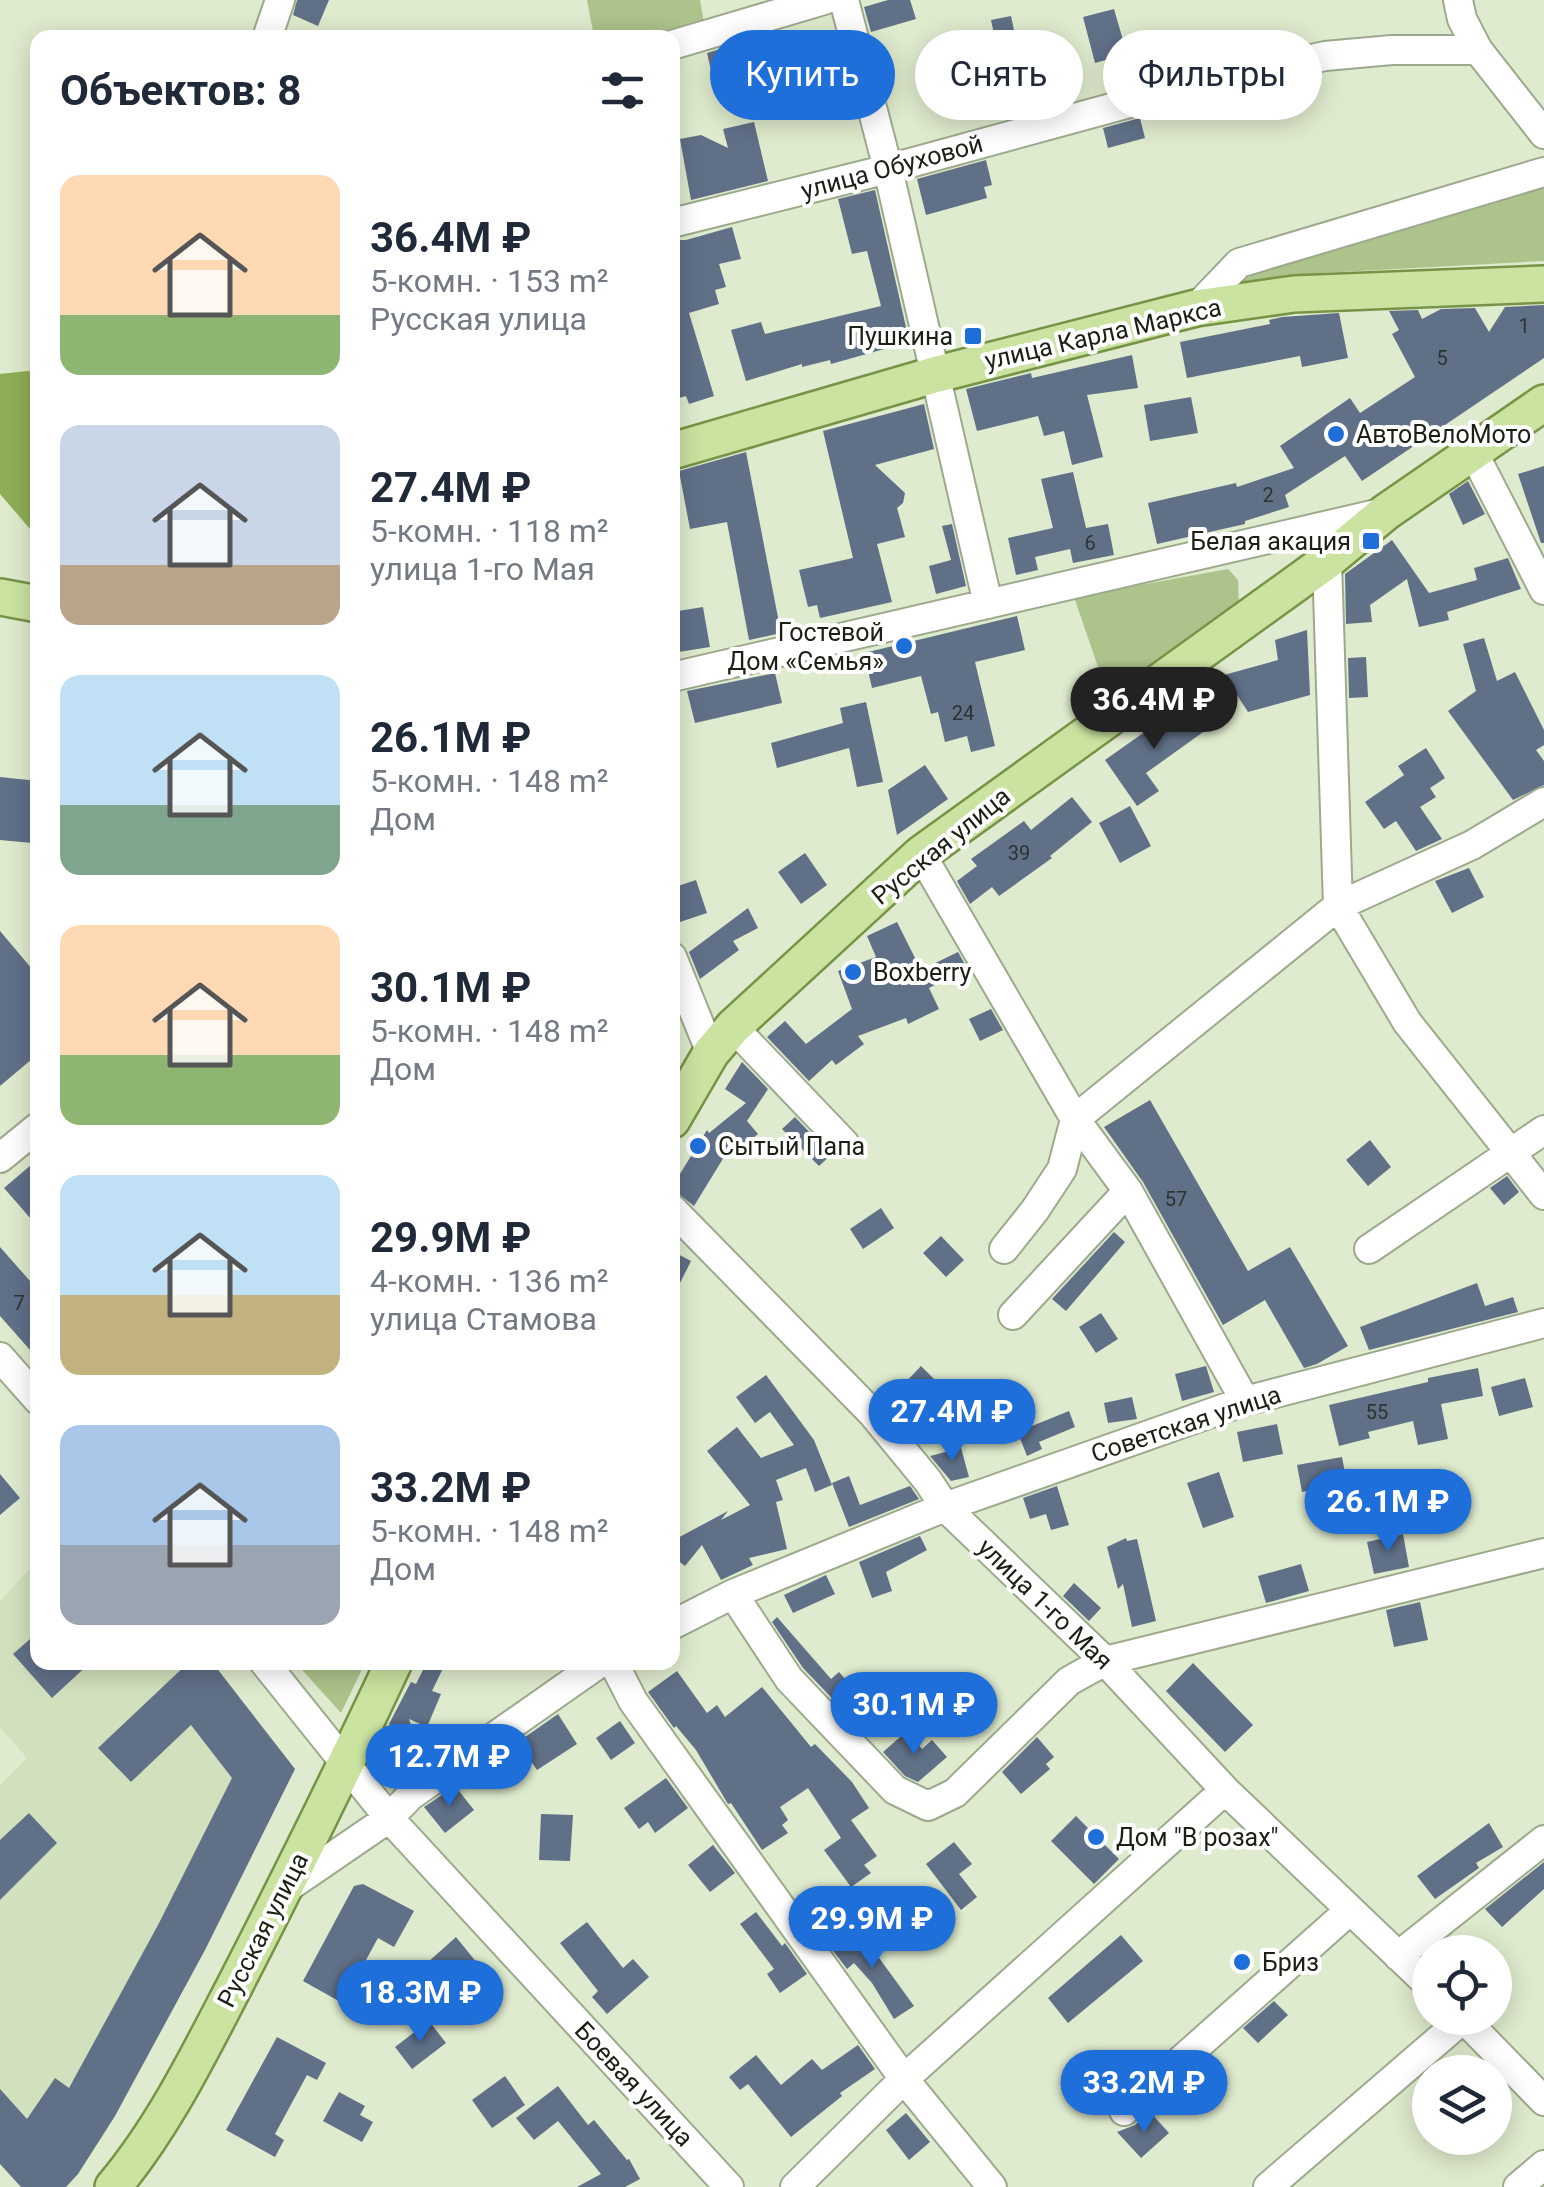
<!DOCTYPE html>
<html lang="ru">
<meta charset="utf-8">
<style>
:root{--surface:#fff;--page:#f2f2f3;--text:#1f2937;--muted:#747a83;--accent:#1f6fda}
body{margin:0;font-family:Roboto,sans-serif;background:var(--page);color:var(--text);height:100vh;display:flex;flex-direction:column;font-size:38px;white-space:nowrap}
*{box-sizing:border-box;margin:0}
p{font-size:32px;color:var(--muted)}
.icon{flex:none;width:55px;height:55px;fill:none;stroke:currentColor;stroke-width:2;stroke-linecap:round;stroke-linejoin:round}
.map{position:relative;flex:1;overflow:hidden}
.panel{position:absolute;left:30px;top:30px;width:650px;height:1640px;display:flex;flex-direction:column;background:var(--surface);border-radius:20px;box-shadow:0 5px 25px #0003}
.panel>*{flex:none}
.guide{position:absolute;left:710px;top:30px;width:682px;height:90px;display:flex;gap:20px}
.fabs{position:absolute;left:1412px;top:1935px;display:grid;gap:20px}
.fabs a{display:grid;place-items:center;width:100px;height:100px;border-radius:50%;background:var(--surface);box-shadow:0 5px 25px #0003;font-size:50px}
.price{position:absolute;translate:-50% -85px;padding:0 22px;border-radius:35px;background:var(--accent);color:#fff;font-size:32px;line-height:65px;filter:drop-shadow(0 2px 5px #0008)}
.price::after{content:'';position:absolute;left:50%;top:60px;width:30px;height:22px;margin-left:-15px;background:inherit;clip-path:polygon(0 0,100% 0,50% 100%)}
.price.active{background:#222;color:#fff}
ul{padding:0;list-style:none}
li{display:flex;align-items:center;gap:30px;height:250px;padding:0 30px}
li span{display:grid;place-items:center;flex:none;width:280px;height:200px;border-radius:20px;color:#555}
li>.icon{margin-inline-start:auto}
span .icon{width:120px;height:120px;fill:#fffc;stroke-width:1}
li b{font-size:42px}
h2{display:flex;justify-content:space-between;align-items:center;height:120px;padding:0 30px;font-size:42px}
.pill{padding:0 35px;border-radius:45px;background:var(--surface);box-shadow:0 5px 25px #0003;font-size:35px;line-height:90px}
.pill.active{background:var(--accent);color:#fff}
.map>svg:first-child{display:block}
.built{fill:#d2e1bd}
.green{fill:#acc38b}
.forest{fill:#8dae54}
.building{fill:#607087}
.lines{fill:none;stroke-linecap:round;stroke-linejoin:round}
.minor-casing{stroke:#9da98d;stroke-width:32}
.major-casing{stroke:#769346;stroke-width:40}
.minor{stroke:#fff;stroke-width:28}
.major{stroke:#cae3a0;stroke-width:35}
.poi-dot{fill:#1f6fda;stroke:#fff;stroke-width:4}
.labels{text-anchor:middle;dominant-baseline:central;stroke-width:8;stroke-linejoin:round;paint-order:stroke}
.number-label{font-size:20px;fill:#2c3432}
.street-label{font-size:25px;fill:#1b2015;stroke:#fff}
.poi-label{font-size:25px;fill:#1b2015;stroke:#fff;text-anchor:start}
</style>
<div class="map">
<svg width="1544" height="2187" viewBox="0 0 1544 2187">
<rect width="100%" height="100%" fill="#dfebce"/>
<path class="built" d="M37 1561 38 1662 212 1663 295 1769 205 1950 115 2116 78 2174 0 2164V1785L27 1758 0 1727V1601Z"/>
<path class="green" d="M587 0H700L704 23 630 37H594Z
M1544 178V261L1321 273 1229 290 1237 270Z
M1228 569 1238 580 1239 604 1108 696 1074 597Z
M296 1663H365L341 1713Z"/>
<path class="forest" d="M37 370V413L34 429 38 446 37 537 0 494V374Z"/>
<path class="building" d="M297 0H329L318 26 293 15Z
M888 0H910L916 19 871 32 864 7Z
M1114 9 1127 54 1095 63 1083 17Z
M1011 16 1022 68 1002 72 991 20Z
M740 43 747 70 713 79 707 53Z
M768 66 773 90 745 96 741 72Z
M1140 118 1145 138 1108 148 1103 128Z
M754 122 768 181 691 200 680 139 701 135 728 148 723 129Z
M986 160 992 185 984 187 987 198 926 215 917 179Z
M875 190 908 336 902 344 831 364 830 360 802 367V364L746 381 731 330 761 322 765 334 881 306 867 251 852 254 838 199Z
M732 227 741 259 719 264 726 287 715 290 719 304 689 313 714 396 689 404 686 396 672 400V240H686Z
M1544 305V358L1362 481 1345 456 1285 495 1289 507 1245 521V524L1157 544 1148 503 1236 483 1237 487 1294 468 1280 446 1350 398 1360 413 1415 377 1392 334 1399 330 1389 311 1418 310 1422 319 1441 309 1475 308 1489 332 1505 307Z
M1339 313 1348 358 1302 367 1300 356 1187 378 1180 342 1270 324 1269 320 1282 317Z
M1132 355 1138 388 1087 395 1103 457 1072 465 1064 431 1044 436 1038 416 977 431 966 389 1031 373 1032 378Z
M1191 397 1198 433 1150 441 1144 405Z
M924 404 934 449 875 465 905 493 903 503 897 508 905 537 877 544 892 602 820 618 817 605 808 607 799 570 853 558 823 431Z
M746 452 781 633 749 640 727 522 690 529 679 471Z
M1544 466V543H1541L1518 474Z
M1073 472 1086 528 1108 524 1114 555 1073 563 1070 549 1035 557 1038 570 1016 575 1008 538 1053 528 1041 479Z
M1468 481 1485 514 1463 525 1449 494Z
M952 524 966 586 936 594 929 566 951 560 942 526Z
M1392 540 1429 593 1477 580 1474 568 1508 558 1521 589 1447 612 1449 620 1419 627 1407 579 1370 605 1372 622 1346 624 1345 574Z
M703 607 710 647 672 653V612Z
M1017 616 1025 650 975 662 995 746 971 752 967 736 945 742 938 712 931 714 921 676 872 688 864 653Z
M1307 630 1310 695 1248 712 1224 675 1278 660 1275 640Z
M1484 638 1497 681 1515 672 1544 730V745L1536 750 1544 761V785L1513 800 1448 711 1476 691 1463 644Z
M1366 657 1368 697 1349 698 1348 658Z
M775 673 782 703 695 723 687 691Z
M866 702 883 782 857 787 849 748 777 768 771 743 843 723 840 708Z
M1187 702 1206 730 1146 773 1159 791 1137 806 1105 760Z
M1426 748 1445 778 1430 788 1436 797 1420 807 1442 839 1416 851 1396 821 1384 829 1365 802 1404 775 1398 766Z
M925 765 948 799 897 835 888 790Z
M0 777 38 781 32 843 0 840Z
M1072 797 1092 822 1050 856 1052 858 999 896 992 887 970 904 957 881 977 866 971 859 1024 821 1031 830Z
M1130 806 1151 846 1120 863 1099 823Z
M805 853 827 885 801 904 778 872Z
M1469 868 1484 897 1452 913 1435 881Z
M696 880 707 913 680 922 672 901V888Z
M748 908 758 928 733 941 739 950 700 979 689 952Z
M897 922 921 970 958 952 967 968 929 988 939 1009 908 1024 906 1018 858 1036 864 1044 836 1065 832 1060 809 1081 767 1037 785 1021 806 1044 852 1009 838 971 876 957 867 936Z
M0 931 38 976V1054L0 1086Z
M991 1009 1003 1030 980 1041 969 1019Z
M742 1062 768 1089 747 1121 758 1134 737 1151 732 1144 694 1206 676 1192 675 1182 707 1130 709 1133 746 1103 725 1089Z
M1150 1100 1248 1271 1290 1247 1348 1346 1317 1364 1304 1368 1265 1300 1223 1325 1143 1182 1104 1127Z
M795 1117 831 1155 819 1166 782 1129Z
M1370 1140 1391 1167 1368 1186 1346 1160Z
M38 1159V1227L4 1188Z
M1507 1176 1519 1192 1504 1205 1490 1188Z
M881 1208 894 1228 863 1249 850 1229Z
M1114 1232 1125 1242 1066 1311 1052 1299Z
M941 1236 964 1260 946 1277 923 1253Z
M0 1247 38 1290V1359L0 1316Z
M672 1251 691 1261 672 1299Z
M1477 1283 1485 1306 1513 1297 1518 1312 1369 1350 1360 1327Z
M1101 1313 1118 1339 1096 1353 1079 1327Z
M921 1366 940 1385 920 1405 902 1386Z
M1206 1366 1214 1392 1182 1401 1175 1374Z
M1478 1368 1483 1396 1441 1404 1448 1439 1418 1445 1413 1421 1368 1432 1370 1438 1339 1446 1329 1405 1428 1382V1378Z
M766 1375 814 1440 832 1485 815 1492 806 1468 776 1480 783 1500 776 1502 787 1549 749 1558 753 1565 721 1580 702 1545 685 1566 672 1556V1541L728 1511 721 1520 750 1505 707 1451 737 1427 761 1458 794 1445 770 1412 755 1423 736 1397Z
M1525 1378 1533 1407 1499 1416 1491 1387Z
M1132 1397 1137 1419 1108 1423 1104 1403Z
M1021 1400 1032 1426 1069 1411 1075 1427 1039 1442 1042 1449 1027 1456 1007 1405Z
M1277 1424 1283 1454 1243 1462 1237 1432Z
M961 1448 969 1477 951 1481 930 1456Z
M1342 1457 1347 1483 1302 1492 1297 1465Z
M1219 1472 1234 1517 1203 1528 1187 1483Z
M0 1474 20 1498 0 1515Z
M849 1476 860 1505 910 1486 919 1499 849 1527 832 1483Z
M1057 1486 1069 1525 1051 1530 1046 1514 1030 1519 1023 1498Z
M1437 1488 1449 1518 1418 1529 1407 1499Z
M1403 1534 1409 1567 1374 1574 1367 1542Z
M920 1536 927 1550 886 1572 892 1591 872 1598 859 1562Z
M1126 1538 1127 1541 1137 1539 1156 1621 1132 1627 1123 1584 1118 1589 1107 1547Z
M1301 1564 1309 1591 1266 1603 1258 1576Z
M826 1575 835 1594 793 1613 784 1595Z
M1074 1583 1101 1608 1089 1621 1063 1596Z
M1420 1602 1428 1640 1394 1647 1386 1610Z
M777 1617 831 1679 839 1672 867 1704 851 1718 803 1668 772 1622Z
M38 1632V1662H91L52 1698 13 1654Z
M189 1662H212L295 1769 205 1950 115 2116 78 2174 66 2187H21L0 2164V2089L27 2119 55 2078 69 2088 158 1925 232 1778 191 1725 131 1782 98 1748Z
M427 1662H446L432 1691 441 1694 427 1727 409 1719 421 1753 420 1761 415 1771 396 1774 384 1761 383 1753 386 1745 401 1732 389 1724 411 1682 416 1684Z
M1193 1663 1253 1725 1225 1752 1166 1691Z
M677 1671 707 1713 717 1705 725 1717 762 1687 811 1747 815 1744 852 1782 869 1808 851 1820 877 1856 864 1865 871 1873 851 1887 824 1850 841 1838 808 1788 780 1807 788 1820 782 1825 788 1833 762 1850 731 1803 728 1804 725 1799 696 1750 676 1726 674 1728 648 1692Z
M558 1714 577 1744 537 1770 531 1761 493 1786 481 1768Z
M620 1721 635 1743 611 1760 596 1738Z
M907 1731 922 1749 932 1740 947 1757 918 1782 905 1776 883 1752Z
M1037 1737 1054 1757 1046 1764 1050 1769 1021 1794 1002 1772Z
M666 1778 688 1808 655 1833 648 1822 639 1829 624 1808Z
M455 1786 474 1810 445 1833 424 1807Z
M29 1813 57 1843 0 1900V1840Z
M541 1814 573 1815 570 1861 539 1860Z
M1076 1816 1119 1859 1094 1884 1051 1841Z
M1489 1823 1503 1847 1476 1863 1479 1868 1435 1899 1417 1876Z
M954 1842 972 1864 959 1874 977 1897 961 1910 926 1864Z
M713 1845 735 1873 710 1892 688 1865Z
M1544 1862V1889L1502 1927 1485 1909Z
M363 1884 414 1911 394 1947 378 1938 354 1982 364 1987 353 2009 303 1981 354 1886Z
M756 1912 782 1946 785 1943 807 1974 780 1993 767 1974 774 1969 740 1924Z
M587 1922 623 1968 633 1959 649 1977 607 2014 592 1997 598 1991 560 1943Z
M856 1926 914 2006 894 2019 872 1983 854 1963 847 1969 831 1948Z
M1121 1935 1143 1961 1068 2023 1048 1998Z
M456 1937 503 1995 475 2019 427 1963Z
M1274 2001 1288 2015 1258 2043 1243 2028Z
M429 2021 446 2043 412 2069 395 2047Z
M277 2037 326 2063 317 2080 307 2075 275 2134 284 2140 275 2157 226 2130Z
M858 2045 875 2069 840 2093 842 2096 791 2137 748 2084 740 2090 729 2077 756 2055 781 2085 812 2059 822 2070Z
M505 2076 525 2105 492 2128 472 2100Z
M558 2086 588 2125 594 2120 627 2160 629 2159 640 2179 625 2187H577L601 2174 558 2121 534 2140 516 2118Z
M339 2092 365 2106 360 2115 373 2122 362 2142 323 2121Z
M1150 2112 1169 2133 1141 2158 1117 2132 1135 2125Z
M906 2113 930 2142 909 2160 886 2130Z"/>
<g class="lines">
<g class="minor-casing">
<path id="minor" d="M844 0 888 169 988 604
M1458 0 1462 19 1478 50
M267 38 280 0
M672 45 824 0
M672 223 888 169 1188 87 1325 56 1392 50H1478L1544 134
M1196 308 1239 263 1544 172
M1472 450 1544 590
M1327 561 1338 906 1407 1022 1544 1195
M672 677 1385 512
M921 854 1075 1119 1128 1191 1245 1401
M672 957 711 1053
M733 1027 844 1143
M0 1158 38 1127
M672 1209 873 1414 928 1481 945 1507 1105 1661 1225 1790 1430 1986
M1004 1249 1035 1210 1062 1169 1075 1119 1338 906 1472 845 1544 802
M1369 1249 1544 1130
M1013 1315 1128 1191
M0 1357 38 1400
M733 1594 789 1679 895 1790 928 1806 955 1793 1069 1681 1105 1661 1544 1553
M672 1625 733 1594 945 1507 1245 1401 1544 1323
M264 1662 389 1818 729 2187
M613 1662 633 1701 904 2079 992 2187
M284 1890 389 1818 410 1796 601 1662
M1398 1956 1544 1840
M1463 2018 1544 2101
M1124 2111 1349 1911
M795 2187 904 2079 1225 1790
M1268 2187 1464 2018
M1518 2187 1544 2165"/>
</g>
<g class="major-casing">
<path id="major" d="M672 451 934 375 1196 308 1294 294 1544 284
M0 597 38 604
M672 1120 711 1053 733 1027 921 854 1327 561 1386 512 1544 403
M113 2187C163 2128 199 2054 235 1985 290 1878 343 1771 394 1662"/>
</g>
<use href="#minor" class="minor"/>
<use href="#major" class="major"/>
</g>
<g class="poi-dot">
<rect x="963" y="326" width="20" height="20" rx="5"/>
<circle cx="1336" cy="434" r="10"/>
<rect x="1361" y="531" width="20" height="20" rx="5"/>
<circle cx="904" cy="646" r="10"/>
<circle cx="853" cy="972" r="10"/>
<circle cx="698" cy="1146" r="10"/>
<circle cx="1096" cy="1837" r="10"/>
<circle cx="1242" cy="1962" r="10"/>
</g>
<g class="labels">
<g class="number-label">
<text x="1524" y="326">1</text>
<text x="1442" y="358">5</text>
<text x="1268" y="495">2</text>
<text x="1090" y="543">6</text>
<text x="963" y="713">24</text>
<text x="1019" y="853">39</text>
<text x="1176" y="1199">57</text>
<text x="19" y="1303">7</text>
<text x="1377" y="1412">55</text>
</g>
<g class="street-label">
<text transform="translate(892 167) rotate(-15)">улица Обуховой</text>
<text transform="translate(1103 334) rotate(-13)">улица Карла Маркса</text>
<text transform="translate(941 846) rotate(-39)">Русская улица</text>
<text transform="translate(1186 1424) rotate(-18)">Советская улица</text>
<text transform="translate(1045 1604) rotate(44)">улица 1-го Мая</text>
<text transform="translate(263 1930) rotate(-63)">Русская улица</text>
<text transform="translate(634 2084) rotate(47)">Боевая улица</text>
</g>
<g class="poi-label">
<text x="953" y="336" text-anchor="end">Пушкина</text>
<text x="1356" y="434">АвтоВелоМото</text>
<text x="1351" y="541" text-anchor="end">Белая акация</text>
<text x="884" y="632" text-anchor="end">Гостевой<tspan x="884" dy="29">Дом «Семья»</tspan></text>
<text x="873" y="972">Boxberry</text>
<text x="718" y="1146">Сытый Папа</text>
<text x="1116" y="1837">Дом "В розах"</text>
<text x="1262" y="1962">Бриз</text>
</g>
</g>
</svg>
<div class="fabs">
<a><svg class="icon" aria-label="locate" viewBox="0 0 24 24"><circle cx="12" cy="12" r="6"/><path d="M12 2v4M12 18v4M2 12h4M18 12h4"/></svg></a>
<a><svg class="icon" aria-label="layers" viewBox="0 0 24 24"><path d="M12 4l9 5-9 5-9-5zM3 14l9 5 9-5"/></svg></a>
</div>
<b class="price active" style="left:1154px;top:752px">36.4M ₽</b>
<b class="price" style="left:952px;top:1464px">27.4M ₽</b>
<b class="price" style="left:1388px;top:1554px">26.1M ₽</b>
<b class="price" style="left:914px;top:1757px">30.1M ₽</b>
<b class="price" style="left:449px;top:1809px">12.7M ₽</b>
<b class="price" style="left:872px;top:1971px">29.9M ₽</b>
<b class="price" style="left:420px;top:2045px">18.3M ₽</b>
<b class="price" style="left:1144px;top:2135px">33.2M ₽</b>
<div class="guide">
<a class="pill active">Купить</a>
<a class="pill">Снять</a>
<a class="pill">Фильтры</a>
</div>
<section class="panel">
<h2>Объектов: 8<svg class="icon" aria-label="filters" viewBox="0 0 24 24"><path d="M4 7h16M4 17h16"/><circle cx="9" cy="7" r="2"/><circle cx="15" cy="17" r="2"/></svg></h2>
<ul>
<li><span style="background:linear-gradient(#ffd9b3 70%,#8fb573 0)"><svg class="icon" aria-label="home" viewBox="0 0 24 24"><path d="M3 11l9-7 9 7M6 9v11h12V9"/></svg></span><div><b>36.4M ₽</b><p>5-комн. · 153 m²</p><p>Русская улица</p></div></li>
<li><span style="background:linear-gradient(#c9d6e8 70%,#b9a48a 0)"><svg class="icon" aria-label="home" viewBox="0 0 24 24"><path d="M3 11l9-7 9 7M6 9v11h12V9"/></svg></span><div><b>27.4M ₽</b><p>5-комн. · 118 m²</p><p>улица 1-го Мая</p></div></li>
<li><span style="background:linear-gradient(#bfe0f5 65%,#7fa58c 0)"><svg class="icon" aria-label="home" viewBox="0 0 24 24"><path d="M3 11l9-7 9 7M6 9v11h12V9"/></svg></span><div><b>26.1M ₽</b><p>5-комн. · 148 m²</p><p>Дом</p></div></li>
<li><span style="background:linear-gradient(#ffd9b3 65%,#8fb573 0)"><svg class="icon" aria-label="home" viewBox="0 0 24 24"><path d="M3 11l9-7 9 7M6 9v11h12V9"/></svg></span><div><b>30.1M ₽</b><p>5-комн. · 148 m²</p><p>Дом</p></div></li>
<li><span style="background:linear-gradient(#bfe0f5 60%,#c2b280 0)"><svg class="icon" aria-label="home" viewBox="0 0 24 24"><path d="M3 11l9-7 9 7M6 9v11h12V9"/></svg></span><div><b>29.9M ₽</b><p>4-комн. · 136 m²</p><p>улица Стамова</p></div></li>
<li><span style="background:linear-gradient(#a9c7e8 60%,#9aa5b1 0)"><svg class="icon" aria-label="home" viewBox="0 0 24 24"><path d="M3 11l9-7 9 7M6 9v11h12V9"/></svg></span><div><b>33.2M ₽</b><p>5-комн. · 148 m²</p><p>Дом</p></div></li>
</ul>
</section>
</div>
